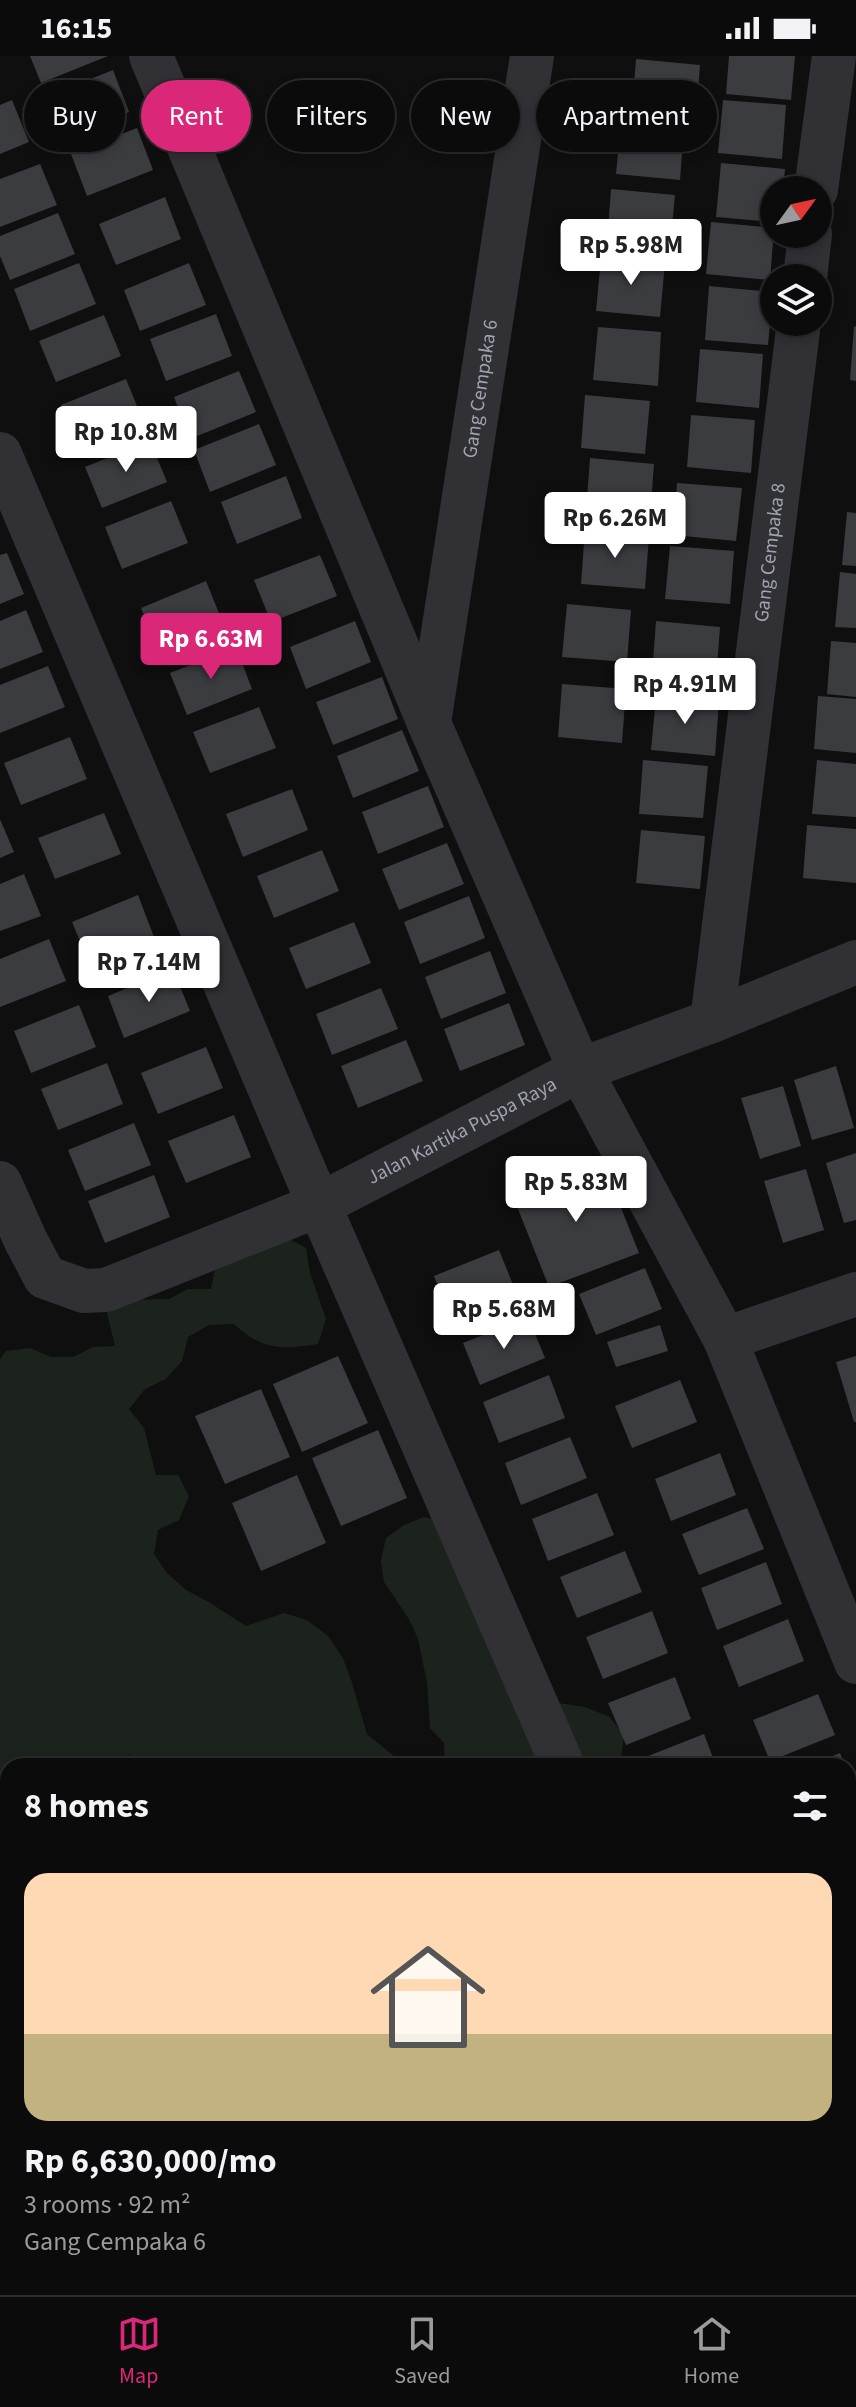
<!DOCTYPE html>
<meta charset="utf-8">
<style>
:root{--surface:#0b0b0c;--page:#19191a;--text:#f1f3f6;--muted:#9a9b9d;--line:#2b2b2d;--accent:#db2777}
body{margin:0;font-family:"Source Sans 3",sans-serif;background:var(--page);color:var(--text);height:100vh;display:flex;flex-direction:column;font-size:30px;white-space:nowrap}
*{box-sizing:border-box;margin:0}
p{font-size:26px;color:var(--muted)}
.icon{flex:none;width:44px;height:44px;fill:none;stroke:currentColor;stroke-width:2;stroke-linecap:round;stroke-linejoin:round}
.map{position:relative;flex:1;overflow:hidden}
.side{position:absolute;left:0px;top:1702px;width:856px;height:538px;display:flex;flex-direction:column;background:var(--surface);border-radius:24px 24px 0 0;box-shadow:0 4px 12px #0003,0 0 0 2px var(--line)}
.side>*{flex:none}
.top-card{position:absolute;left:24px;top:24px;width:808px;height:72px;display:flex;gap:16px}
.needle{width:52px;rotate:57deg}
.controls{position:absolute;left:760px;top:120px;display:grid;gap:16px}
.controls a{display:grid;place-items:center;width:72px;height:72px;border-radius:50%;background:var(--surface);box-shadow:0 4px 12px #0003,0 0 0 2px var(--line);font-size:40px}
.price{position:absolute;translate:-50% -68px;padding:0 18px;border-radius:8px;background:#fff;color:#222;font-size:26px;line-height:52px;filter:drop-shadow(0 2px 4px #0008)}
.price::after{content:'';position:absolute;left:50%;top:48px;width:24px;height:18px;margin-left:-12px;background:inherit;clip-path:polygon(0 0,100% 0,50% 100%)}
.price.selected{background:var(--accent);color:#fff}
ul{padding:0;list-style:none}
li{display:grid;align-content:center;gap:16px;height:424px;padding:0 24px}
li span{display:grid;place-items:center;height:248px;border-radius:24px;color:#555}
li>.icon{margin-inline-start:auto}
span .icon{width:144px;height:144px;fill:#fffc;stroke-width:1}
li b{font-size:34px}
h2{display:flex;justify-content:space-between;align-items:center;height:96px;padding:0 24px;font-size:34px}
.tag{padding:0 28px;border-radius:36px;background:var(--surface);box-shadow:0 4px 12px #0003,0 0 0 2px var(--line);font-size:28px;line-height:72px}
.tag.selected{background:var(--accent);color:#fff}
.status{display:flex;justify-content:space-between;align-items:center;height:56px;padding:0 40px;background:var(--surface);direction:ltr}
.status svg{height:22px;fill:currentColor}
.tabs{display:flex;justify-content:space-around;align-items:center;height:112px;border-top:2px solid var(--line);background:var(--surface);font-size:22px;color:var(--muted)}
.tabs a{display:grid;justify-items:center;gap:4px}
.tabs .selected{color:var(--accent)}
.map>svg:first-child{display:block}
.green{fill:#1b231c}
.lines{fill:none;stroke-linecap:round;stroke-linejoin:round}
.river{stroke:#272f35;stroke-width:114}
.building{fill:#3b3c40}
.minor{stroke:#303035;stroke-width:44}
.labels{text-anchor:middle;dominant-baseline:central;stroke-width:8;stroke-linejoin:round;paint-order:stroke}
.street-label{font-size:20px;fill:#9fa4b1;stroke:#0a0a0b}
</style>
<div class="status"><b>16:15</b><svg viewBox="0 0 49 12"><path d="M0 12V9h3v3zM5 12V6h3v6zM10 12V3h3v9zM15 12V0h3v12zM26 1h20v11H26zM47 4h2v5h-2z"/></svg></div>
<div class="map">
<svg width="856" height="2239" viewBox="0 0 856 2239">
<rect width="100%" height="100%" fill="#0f0f10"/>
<path class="green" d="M286 1181 306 1192 310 1217 326 1263 318 1288C281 1294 262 1294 234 1268L209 1269 188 1281 182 1305 166 1323 145 1333 129 1353 144 1372 156 1419H178L189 1440 179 1464 158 1474 154 1498 167 1517 186 1534 207 1545 246 1570 284 1557 307 1564 328 1580 343 1602 352 1627 367 1678 406 1710H131L130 1697 126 1710H8V1955L0 1949V1303L6 1295 30 1292 51 1301H73L93 1291 115 1290 105 1249 125 1244 169 1243 188 1233H211L215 1213Z
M424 1461 449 1467 538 1644 585 1651 610 1661 624 1680 620 1710H445L444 1687 430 1672 427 1627 418 1583 409 1563 384 1526 381 1505 386 1482 404 1469Z
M364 2232H700L715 2239H375Z"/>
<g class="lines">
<path class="river" d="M0 1803 8 1811
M493 2232 502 2239"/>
</g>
<path class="building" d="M30 0H108L41 27Z
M729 0H795L791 44 726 38Z
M636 3 700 9 696 62 632 57Z
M113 14 129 56 63 82 46 41Z
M12 44 29 86 0 98V49Z
M723 44 786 49 782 103 718 97Z
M621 66 684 71 680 124 616 118Z
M137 72 153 114 87 140 71 98Z
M721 107 785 113 783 134H774V166L716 161Z
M40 108 57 149 0 171V123Z
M611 133 675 139 670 192 607 187Z
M165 141 181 183 116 209 99 168Z
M58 157 75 198 10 224 0 200V180Z
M711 166 774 172 770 224 706 218Z
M601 202 665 207 660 261 596 255Z
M79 207 96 248 30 275 14 233Z
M189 207 206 249 140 275 124 234Z
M709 230 773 236 768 289 705 284Z
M216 258 232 300 166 325 150 283Z
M104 259 121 300 56 326 39 285Z
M854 270 856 271V325L850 324Z
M598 271 661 276 658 330 593 324Z
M700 293 763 298 759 352 696 346Z
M239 315 256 356 190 383 174 341Z
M126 323 143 365 78 391 61 349Z
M585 339 650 345 645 398 581 392Z
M691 359 755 364 751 417 687 411Z
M259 368 276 409 210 436 194 394Z
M150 385 167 426 102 452 85 411Z
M590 402 654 408 650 462 586 456Z
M286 420 302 462 237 488 221 446Z
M677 427 742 432 736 485 673 479Z
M171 445 188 487 122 513 105 471Z
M847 456 856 457V510L842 509Z
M585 474 649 480 645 533 581 528Z
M670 490 734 495 730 548 665 543Z
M7 497 24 538 0 548V499Z
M320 499 337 540 271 566 254 524Z
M840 516 856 518V572L835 571Z
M206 525 223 567 158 593 141 552Z
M567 548 631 554 627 606 562 601Z
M26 554 43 596 0 613V565Z
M355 565 371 606 306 633 290 591Z
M656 565 720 571 716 625 652 619Z
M831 585 856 587V641L827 638Z
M236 591 252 633 187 659 170 617Z
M48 610 65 651 0 677V629Z
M382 621 398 663 333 689 316 646Z
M562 628 626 633 622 687 558 681Z
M818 640 856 643V697L814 693Z
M656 641 719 646 715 700 651 694Z
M259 651 276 692 210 717 193 676Z
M402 674 419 715 353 742 337 700Z
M70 681 87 723 21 749 4 707Z
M643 704 708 710 703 762 639 758Z
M817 704 856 708V761L812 758Z
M428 730 444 771 378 798 362 756Z
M292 733 308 774 243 801 226 758Z
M104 757 121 798 55 823 38 782Z
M0 763 14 796 0 802Z
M807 769 856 773V827L803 822Z
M641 774 705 780 700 833 636 827Z
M447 787 464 828 399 854 382 813Z
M322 794 339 835 274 862 257 820Z
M24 818 41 860 0 875V828Z
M138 839 154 881 89 907 72 866Z
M469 840 485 882 420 908 404 866Z
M354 866 371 907 306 933 289 892Z
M49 883 66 925 0 951V903Z
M490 895 506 937 441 963 425 921Z
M173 913 190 955 124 982 108 940Z
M381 932 398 973 332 999 316 958Z
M509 947 525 989 460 1015 444 973Z
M79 949 96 991 31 1017 14 975Z
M406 984 423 1025 358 1052 341 1010Z
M206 991 223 1032 158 1058 141 1017Z
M107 1007 123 1048 58 1074 41 1033Z
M836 1010 854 1072 812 1084 794 1024Z
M783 1030 801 1090 760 1103 741 1042Z
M234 1059 251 1101 186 1127 168 1085Z
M134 1067 151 1109 85 1135 68 1094Z
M856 1097V1164L844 1167 826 1107Z
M602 1104 639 1197 549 1231 512 1138Z
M806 1113 824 1174 783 1187 764 1125Z
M154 1119 170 1161 105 1187 88 1145Z
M499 1194 516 1236 450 1262 434 1220Z
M645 1212 662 1253 596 1279 579 1238Z
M528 1261 545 1302 480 1329 463 1287Z
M660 1269 668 1295 616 1311 607 1286Z
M338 1300 368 1367 302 1396 273 1328Z
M856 1300V1366H854L836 1306Z
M549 1319 565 1362 499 1387 483 1346Z
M680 1324 697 1366 632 1392 615 1350Z
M261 1333 290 1401 225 1428 195 1360Z
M378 1374 407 1442 341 1470 312 1402Z
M570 1381 587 1422 521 1449 505 1407Z
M720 1397 736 1439 671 1465 655 1423Z
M297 1419 326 1487 261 1515 232 1447Z
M597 1437 614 1479 548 1505 532 1463Z
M747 1452 764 1493 699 1519 682 1478Z
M625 1495 642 1536 577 1562 560 1521Z
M766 1506 782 1548 717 1574 701 1532Z
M652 1555 668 1597 603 1623 586 1581Z
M788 1563 804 1605 739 1631 723 1590Z
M675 1621 691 1663 626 1689 608 1647Z
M818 1638 835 1679 770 1705 753 1664Z
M704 1678 716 1710H640L638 1704Z
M840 1697 845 1710H807Z
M856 1850V1900L848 1881V1854Z
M848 2014 856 2033V2059L848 2063Z
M856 2080V2128L848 2131V2083Z"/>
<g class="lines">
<g class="minor">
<path d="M151 0 429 667 580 1014 725 1283 856 1606"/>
<path d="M816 134 834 0"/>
<path d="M805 222 810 178"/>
<path d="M0 398 319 1149 563 1710"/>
<path id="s1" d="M429 667 532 0"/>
<path id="s2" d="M712 965 799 266"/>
<path id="s3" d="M0 1127 26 1185 45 1221 84 1235 106 1234 319 1149 580 1014 712 965 856 906"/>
<path d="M725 1283 856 1238"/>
<path d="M848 1804 856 1802"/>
</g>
</g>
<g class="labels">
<g class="street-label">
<text stroke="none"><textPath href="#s1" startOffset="338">Gang Cempaka 6</textPath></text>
<text stroke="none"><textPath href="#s2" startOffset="472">Gang Cempaka 8</textPath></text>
<text stroke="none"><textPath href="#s3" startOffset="558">Jalan Kartika Puspa Raya</textPath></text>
</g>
</g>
</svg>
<div class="controls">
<a><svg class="needle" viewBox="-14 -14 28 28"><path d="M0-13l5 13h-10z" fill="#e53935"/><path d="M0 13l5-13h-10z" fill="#9a9b9d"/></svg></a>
<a><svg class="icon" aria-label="layers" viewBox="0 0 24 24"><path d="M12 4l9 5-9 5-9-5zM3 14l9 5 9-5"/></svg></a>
</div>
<b class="price" style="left:631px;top:231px">Rp 5.98M</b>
<b class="price" style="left:126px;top:418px">Rp 10.8M</b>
<b class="price" style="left:615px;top:504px">Rp 6.26M</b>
<b class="price selected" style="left:211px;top:625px">Rp 6.63M</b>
<b class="price" style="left:685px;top:670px">Rp 4.91M</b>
<b class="price" style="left:149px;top:948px">Rp 7.14M</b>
<b class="price" style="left:576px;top:1168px">Rp 5.83M</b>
<b class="price" style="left:504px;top:1295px">Rp 5.68M</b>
<div class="top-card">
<a class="tag">Buy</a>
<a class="tag selected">Rent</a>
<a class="tag">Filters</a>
<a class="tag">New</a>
<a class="tag">Apartment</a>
</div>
<section class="side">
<h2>8 homes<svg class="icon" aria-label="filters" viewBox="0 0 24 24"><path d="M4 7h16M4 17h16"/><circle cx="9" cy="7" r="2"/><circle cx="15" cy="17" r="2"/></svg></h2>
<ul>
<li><span style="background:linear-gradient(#ffd9b3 65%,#c2b280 0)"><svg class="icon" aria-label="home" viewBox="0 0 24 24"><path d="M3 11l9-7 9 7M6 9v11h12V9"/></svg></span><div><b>Rp 6,630,000/mo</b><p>3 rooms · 92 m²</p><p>Gang Cempaka 6</p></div></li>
</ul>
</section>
</div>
<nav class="tabs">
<a class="selected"><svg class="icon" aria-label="map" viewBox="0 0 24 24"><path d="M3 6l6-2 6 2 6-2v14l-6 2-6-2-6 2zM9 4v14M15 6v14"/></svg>Map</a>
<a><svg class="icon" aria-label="saved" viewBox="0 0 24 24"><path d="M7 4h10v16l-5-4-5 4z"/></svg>Saved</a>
<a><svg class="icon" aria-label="home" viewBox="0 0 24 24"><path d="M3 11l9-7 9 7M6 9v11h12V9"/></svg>Home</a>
</nav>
